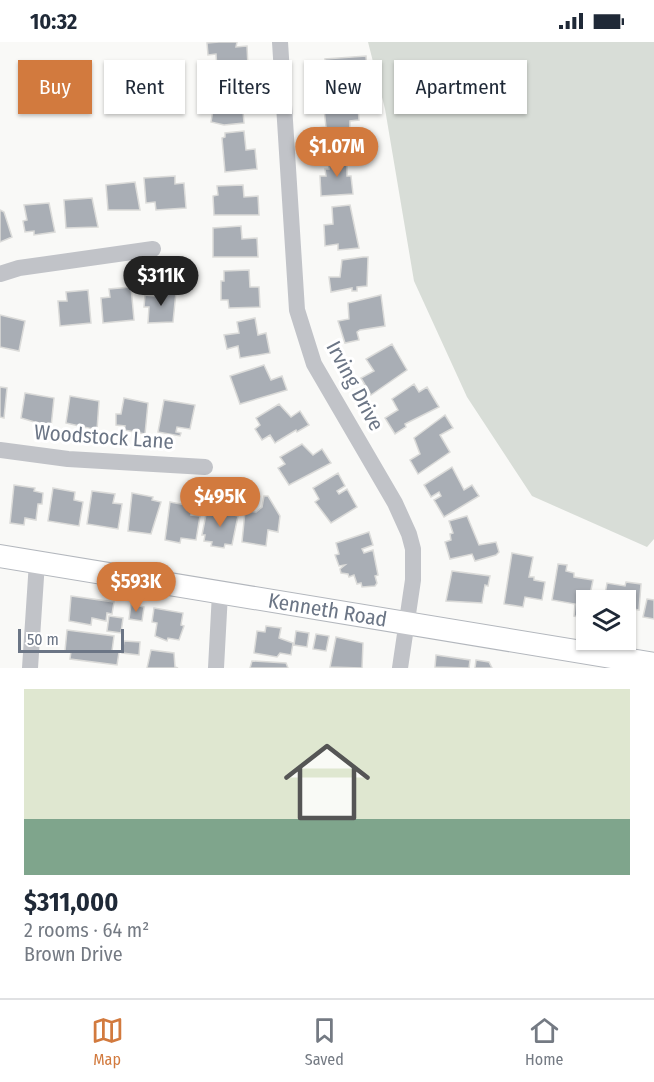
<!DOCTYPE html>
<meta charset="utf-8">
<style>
:root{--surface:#fff;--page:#f2f2f3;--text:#1f2937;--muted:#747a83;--line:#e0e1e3;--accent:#d27a3e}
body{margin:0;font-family:"Fira Sans Condensed",sans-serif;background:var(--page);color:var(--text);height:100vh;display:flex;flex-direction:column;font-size:22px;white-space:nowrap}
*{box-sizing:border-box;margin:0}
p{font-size:20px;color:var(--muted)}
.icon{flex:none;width:33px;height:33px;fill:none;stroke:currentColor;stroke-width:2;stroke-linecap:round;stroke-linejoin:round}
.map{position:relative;height:626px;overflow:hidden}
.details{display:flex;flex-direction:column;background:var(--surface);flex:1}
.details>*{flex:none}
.hud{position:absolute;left:18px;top:18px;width:618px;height:54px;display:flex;gap:12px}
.fabs{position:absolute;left:576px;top:548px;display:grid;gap:12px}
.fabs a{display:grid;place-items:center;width:60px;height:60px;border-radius:0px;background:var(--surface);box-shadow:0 2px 4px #0004;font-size:30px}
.scale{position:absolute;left:18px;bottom:15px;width:106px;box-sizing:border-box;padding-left:6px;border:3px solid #6b7585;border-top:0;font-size:16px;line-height:21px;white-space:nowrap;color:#6b7585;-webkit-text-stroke:4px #fff;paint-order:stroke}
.price{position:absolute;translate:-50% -51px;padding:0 14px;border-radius:21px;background:var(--accent);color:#fff;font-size:20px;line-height:39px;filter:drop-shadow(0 2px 3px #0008)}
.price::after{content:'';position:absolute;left:50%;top:36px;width:18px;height:14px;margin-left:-9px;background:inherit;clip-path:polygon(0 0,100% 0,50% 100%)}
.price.selected{background:#222;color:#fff}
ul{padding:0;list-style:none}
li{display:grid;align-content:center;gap:12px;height:318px;padding:0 24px}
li+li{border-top:2px solid var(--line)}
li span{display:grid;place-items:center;height:186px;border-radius:0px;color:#555}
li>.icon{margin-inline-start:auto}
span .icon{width:108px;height:108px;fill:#fffc;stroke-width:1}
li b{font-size:26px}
.chip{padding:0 21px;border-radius:0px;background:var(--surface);box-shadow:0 2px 4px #0004;font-size:21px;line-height:54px}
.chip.selected{background:var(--accent);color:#fff}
.status{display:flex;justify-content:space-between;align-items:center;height:42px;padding:0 30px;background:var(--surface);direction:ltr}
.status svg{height:16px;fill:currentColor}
.menu{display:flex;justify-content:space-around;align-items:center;height:84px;border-top:2px solid var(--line);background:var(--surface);font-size:16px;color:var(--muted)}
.menu a{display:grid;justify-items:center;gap:3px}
.menu .selected{color:var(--accent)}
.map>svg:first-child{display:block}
.green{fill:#d8ddd7}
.building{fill:#a9aeb5;stroke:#dbdbd9;stroke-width:1.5}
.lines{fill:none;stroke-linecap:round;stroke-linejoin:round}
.secondary-casing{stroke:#b3b7bd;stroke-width:24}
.street{stroke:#c1c3c8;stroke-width:16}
.secondary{stroke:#fff;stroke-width:22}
.labels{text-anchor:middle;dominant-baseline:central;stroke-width:6;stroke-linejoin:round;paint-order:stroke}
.street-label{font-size:21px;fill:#6b7585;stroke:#fff}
</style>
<div class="status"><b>10:32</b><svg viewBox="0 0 49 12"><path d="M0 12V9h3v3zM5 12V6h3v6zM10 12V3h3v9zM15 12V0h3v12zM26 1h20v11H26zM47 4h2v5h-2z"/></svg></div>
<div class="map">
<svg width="654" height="626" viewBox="0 0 654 626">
<rect width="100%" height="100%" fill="#f9f9f7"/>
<path class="green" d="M368 0H654V497L647 505 532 454 467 355 414 239 385 67Z"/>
<path class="building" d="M219 0H237L236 5 247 4 248 25 217 26 216 12 208 13 207 1Z
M366 14 367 28 350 29 352 46 336 48V54H327V51L313 52 312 32 327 31 325 17Z
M249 41 252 60 238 61V67H236V70L243 69 244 81 224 83 211 80 213 68H217L214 66 213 48Z
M358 64 359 78 350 79 349 102 319 106 317 86 326 85 324 67Z
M244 89 246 108 255 107 257 127 225 130 222 96 225 95V91Z
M347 113V134H351L353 152 321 154 320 134H326L325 127H329L328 115Z
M175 134V142L184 141 186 166 156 168 155 160 146 161 144 136Z
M135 140 140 168H108L106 143Z
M243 143 244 155 258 154 259 173H214L213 154 218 153 217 144Z
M92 156 98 185 66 186 64 158Z
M49 161 55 190 34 193V189L25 190 23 179 27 178 24 163Z
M350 163 359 206 338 208V202L325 204 324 183 333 182 332 165Z
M0 168 4 170 12 195 0 200Z
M241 184 242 197 257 196 258 215H213V186Z
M363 215H368L367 244 357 245V249H352V246L331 250 329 235H340L342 218Z
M249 228 250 245H259L260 265 229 266 228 258H221V239H224V229Z
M131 245 134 278 103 281 101 256 110 255 109 247Z
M88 248 91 281 60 284 58 259H67L66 250Z
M154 249 176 250 173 280 148 281 149 265H144L145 253 154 254Z
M381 253 385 284 360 288 357 290 359 298 345 301 338 279 349 277 348 261Z
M0 273 25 279 19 309 0 305Z
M255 276 258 293 266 291 270 311 240 316 238 304 227 307 224 293 239 291 237 280Z
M392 302 407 328 371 353 361 336 374 329 366 317Z
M264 323 271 338 282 334 287 348 240 362 230 334Z
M414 342 419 350 427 345 439 365 405 382 406 385 395 392 385 376 398 368 392 357Z
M0 345 7 346 4 376 0 375Z
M25 351 54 356 51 385 21 376Z
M70 354 99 359 97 388 66 381Z
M124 356 148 361 145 392 124 388 125 384 116 383V372H121Z
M164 358 195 363 190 387 177 385 176 390 181 391 180 394 158 390Z
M279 362 291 375 300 369 309 383 297 390 296 388 278 399 275 401 270 393 262 398 255 387 260 383 256 376Z
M445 373 453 386 440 393 450 410 418 432 410 418 420 412 414 396Z
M302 402 313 413 322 407 331 421 289 443 278 426 285 422 280 415Z
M452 425 464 448 472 443 479 454 444 475 434 458 441 454 439 450 431 455 424 443Z
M338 431 345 444 337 449 339 452 347 447 357 465 331 481 315 460 319 457 313 446Z
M14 443 35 446 34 449 43 451 42 462H38L36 478 25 476 24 483 10 481Z
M53 446 75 450 74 458 83 460 79 484 48 479Z
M92 449 115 452 113 461 122 462 118 487 87 482Z
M132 451 153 455 152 458 161 460 151 492 128 489Z
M264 454H268L280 474 278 490 268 488 266 504 242 500 245 469 256 470 262 465Z
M170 460 192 464 191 473 200 474 196 498 181 496 180 501 165 498Z
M207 467 238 474 232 503 225 502 224 506 211 504 212 500 204 499 205 493H202Z
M467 474 479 503 496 500 499 510 496 513 475 519 472 512 450 517 445 500 451 498 450 492 453 491 449 479Z
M369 490 373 503 362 507 364 511 373 508 378 533 375 534 377 541 375 544 362 545 361 541 357 542 354 533 349 535 348 532 341 531 340 527 345 523 339 524 335 513 339 512 336 501Z
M512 511 533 515 529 535H534V538L545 540 542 558 525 555 523 565 504 562Z
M558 522 567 523 566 529 574 531V535L593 538 589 558H586V576L574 574 575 562 552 558Z
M452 529 490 534 488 544 485 543 482 561 446 559Z
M626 540 641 542 639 568 628 566 626 570V558H604L607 541 625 544Z
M71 554 114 560 112 572 107 571 106 579 92 576 91 583 69 579Z
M647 557 654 558V577L643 575Z
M131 562 144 565 142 579 129 577Z
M154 566 183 571 181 583 184 584 179 598 168 596 167 599 155 594 157 581 152 580Z
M109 574 123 576 121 591 107 589Z
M266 584 281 586 279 596 293 601 291 613 280 611 277 615 254 611 257 589 265 590Z
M67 588 114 594 112 609 119 610 117 623 70 617 71 609H65Z
M296 589 309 591 307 605 294 603Z
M316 592 329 594 326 609 313 607Z
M336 595 363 601 362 626 330 625Z
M124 599 140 600 139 613 122 611Z
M151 608 174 611 175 625 178 626H147Z
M436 613 470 618 469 626 435 625Z
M476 618 489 620 492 626H475Z
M252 619 286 621 288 626H250Z"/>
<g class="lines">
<g class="secondary-casing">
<g id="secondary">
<path id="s1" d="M0 514 654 622"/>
</g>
</g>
<path class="street" d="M280 0 297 268 314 322 395 461 409 492 413 507V538L400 626
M0 232 19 226 153 207
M0 408 68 417 205 425
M30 626 37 520
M216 626 220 551"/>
<use href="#secondary" class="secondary"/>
</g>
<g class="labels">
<g class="street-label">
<text transform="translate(355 344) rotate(62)">Irving Drive</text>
<text transform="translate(104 395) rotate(4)">Woodstock Lane</text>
<text stroke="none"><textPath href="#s1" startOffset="332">Kenneth Road</textPath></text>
</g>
</g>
</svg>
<div class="fabs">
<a><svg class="icon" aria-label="layers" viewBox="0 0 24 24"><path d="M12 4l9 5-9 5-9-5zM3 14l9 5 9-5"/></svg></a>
</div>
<div class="scale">50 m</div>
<b class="price" style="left:337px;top:136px">$1.07M</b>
<b class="price selected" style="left:161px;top:265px">$311K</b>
<b class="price" style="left:220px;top:486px">$495K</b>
<b class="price" style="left:136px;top:571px">$593K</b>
<div class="hud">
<a class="chip selected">Buy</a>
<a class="chip">Rent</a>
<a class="chip">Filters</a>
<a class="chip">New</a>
<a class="chip">Apartment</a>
</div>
</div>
<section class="details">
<ul>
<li><span style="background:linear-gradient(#dfe7d0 70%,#7fa58c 0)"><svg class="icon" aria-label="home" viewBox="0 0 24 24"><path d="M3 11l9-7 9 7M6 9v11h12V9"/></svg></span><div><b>$311,000</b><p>2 rooms · 64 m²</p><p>Brown Drive</p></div></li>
</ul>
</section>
<nav class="menu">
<a class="selected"><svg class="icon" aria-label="map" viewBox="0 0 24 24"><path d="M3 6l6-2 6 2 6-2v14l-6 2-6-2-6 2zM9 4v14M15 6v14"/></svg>Map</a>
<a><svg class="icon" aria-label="saved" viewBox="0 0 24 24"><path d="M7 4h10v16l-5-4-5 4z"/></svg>Saved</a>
<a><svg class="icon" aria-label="home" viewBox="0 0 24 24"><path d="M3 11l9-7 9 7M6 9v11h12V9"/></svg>Home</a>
</nav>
